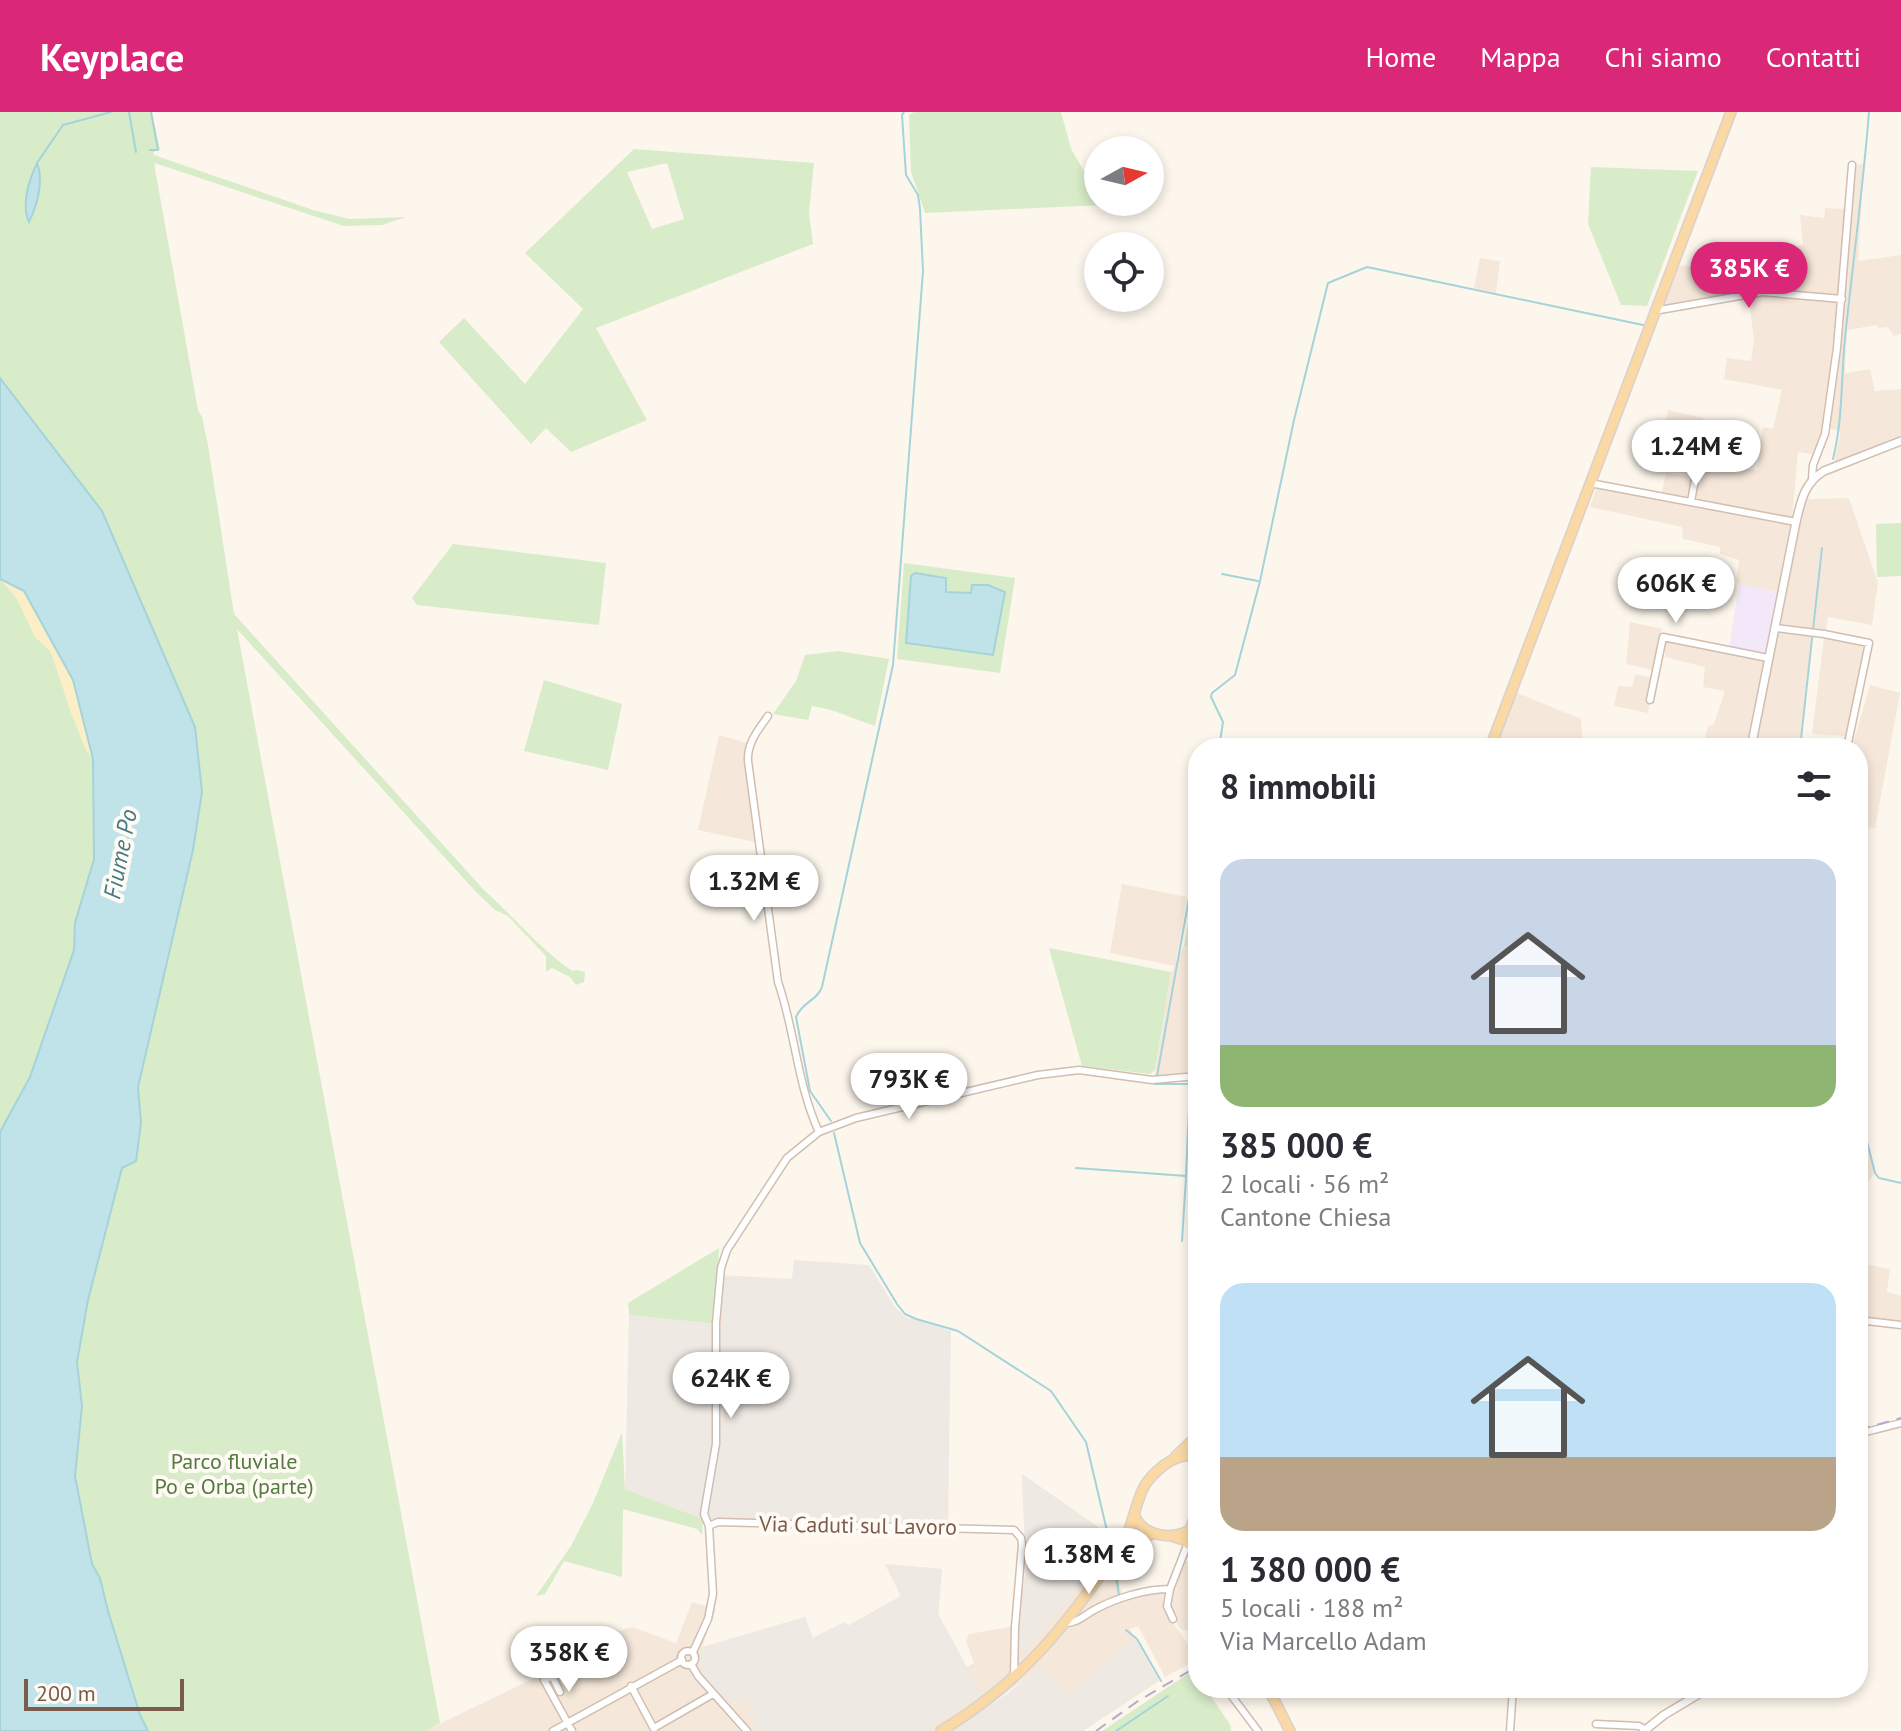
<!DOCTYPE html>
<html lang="it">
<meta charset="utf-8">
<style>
:root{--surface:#fff;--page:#f2f2f3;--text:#2b2b33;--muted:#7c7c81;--accent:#db2777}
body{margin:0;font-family:"PT Sans",sans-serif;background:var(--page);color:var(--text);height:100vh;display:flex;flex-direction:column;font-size:30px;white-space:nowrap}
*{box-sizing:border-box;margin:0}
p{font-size:26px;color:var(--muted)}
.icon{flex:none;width:44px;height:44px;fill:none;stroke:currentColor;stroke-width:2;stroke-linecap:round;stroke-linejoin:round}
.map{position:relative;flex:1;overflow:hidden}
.sheet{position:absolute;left:1188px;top:626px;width:680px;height:960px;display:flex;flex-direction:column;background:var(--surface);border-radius:32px;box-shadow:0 4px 12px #0003}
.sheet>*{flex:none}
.needle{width:52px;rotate:82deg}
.tools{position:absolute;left:1084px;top:24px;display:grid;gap:16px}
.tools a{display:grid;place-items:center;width:80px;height:80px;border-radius:50%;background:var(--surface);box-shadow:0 4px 12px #0003;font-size:40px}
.scale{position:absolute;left:24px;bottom:20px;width:160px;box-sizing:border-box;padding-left:8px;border:4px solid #7a5c4d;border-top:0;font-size:22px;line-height:28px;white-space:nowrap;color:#7a5c4d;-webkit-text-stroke:6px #fffaf3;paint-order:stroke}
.price{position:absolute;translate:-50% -68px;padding:0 18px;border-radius:28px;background:#fff;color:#222;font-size:26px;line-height:52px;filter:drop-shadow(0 2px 4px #0008)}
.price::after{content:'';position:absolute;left:50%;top:48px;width:24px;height:18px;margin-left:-12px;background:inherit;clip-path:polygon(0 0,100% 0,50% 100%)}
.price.current{background:var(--accent);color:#fff}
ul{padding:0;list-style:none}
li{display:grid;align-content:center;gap:16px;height:424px;padding:0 32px}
li span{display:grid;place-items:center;height:248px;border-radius:24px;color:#555}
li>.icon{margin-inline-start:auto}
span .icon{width:144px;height:144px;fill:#fffc;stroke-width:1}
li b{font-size:34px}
h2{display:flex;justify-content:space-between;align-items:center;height:96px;padding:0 32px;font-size:34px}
header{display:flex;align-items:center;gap:48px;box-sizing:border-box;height:112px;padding:0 40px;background:var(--accent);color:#fff}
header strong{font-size:38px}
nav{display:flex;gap:44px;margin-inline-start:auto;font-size:28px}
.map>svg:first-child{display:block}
.residential{fill:#f5e8da}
.industrial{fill:#efe9e4}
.education{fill:#f3e8fa}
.green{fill:#d8ecc9;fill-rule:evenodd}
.sand{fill:#fcefc7}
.water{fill:#bfe3e8;stroke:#a5d3da;stroke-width:2}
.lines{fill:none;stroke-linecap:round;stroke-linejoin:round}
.stream{stroke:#a5d3da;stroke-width:2}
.minor-casing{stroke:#d1beb0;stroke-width:9}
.tertiary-casing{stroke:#d1beb0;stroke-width:10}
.primary-casing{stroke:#dad1cd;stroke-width:12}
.minor{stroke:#fff;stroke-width:6}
.tertiary{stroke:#fff;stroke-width:7}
.primary{stroke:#fbd9a5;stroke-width:9}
.rail{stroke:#b9a8c9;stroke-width:2;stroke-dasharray:12 8;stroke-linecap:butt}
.labels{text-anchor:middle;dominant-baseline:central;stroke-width:8;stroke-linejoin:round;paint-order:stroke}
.park-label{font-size:22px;fill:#537a41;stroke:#fffaf3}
.street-label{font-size:22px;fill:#7a5c4d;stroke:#fffaf3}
.water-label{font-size:24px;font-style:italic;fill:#437c86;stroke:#fffaf3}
</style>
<header>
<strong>Keyplace</strong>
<nav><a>Home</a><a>Mappa</a><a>Chi siamo</a><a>Contatti</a></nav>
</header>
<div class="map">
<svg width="1901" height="1619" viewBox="0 0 1901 1619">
<rect width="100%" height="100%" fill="#fdf6ec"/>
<path class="residential" d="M1864 52 1858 149 1901 143V222L1894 224 1888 215 1878 216 1877 213 1847 218 1845 261 1870 257 1875 279 1901 277V323L1834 351 1841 319 1828 316 1853 53Z
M1825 96 1847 97 1839 183 1762 179 1663 194 1679 154 1712 153 1713 150 1755 146 1759 165 1799 166 1795 135 1803 133 1800 103 1824 106Z
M1480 146 1500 149 1496 181 1474 176Z
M1765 183 1841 187 1824 321 1816 343 1798 340 1792 407 1662 380 1666 361 1694 365 1697 341 1661 334 1668 298 1703 306V311L1707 312 1702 350 1757 358 1763 315 1773 317 1782 278 1724 267 1727 246 1751 249 1754 228 1749 186Z
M1597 374 1790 413 1778 480 1739 472 1736 470 1739 448 1720 442V435L1683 427 1682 415 1590 395Z
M1849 386 1878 471 1872 513 1828 505 1826 518 1781 512 1801 401 1806 387Z
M1630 510 1662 517 1648 601 1614 594 1618 574 1632 575 1635 562 1652 566 1654 558 1626 552Z
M1781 519 1812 523 1799 636H1755L1777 521Z
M1824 526 1865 535 1846 624 1812 622Z
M1668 528 1764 547 1747 636H1702L1708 615 1714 612 1725 579 1703 575 1705 555 1665 545V529Z
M1870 573 1900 581 1875 716 1858 714V632H1853Z
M1515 580 1581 607 1583 636H1493Z
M719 623 747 631 745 638 755 730 698 718Z
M1122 772 1187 785 1176 849 1184 834 1198 837V962L1154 966 1171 860 1175 854 1110 841Z
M1858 999 1874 1061 1858 1086Z
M1858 1101 1867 1104 1860 1151 1890 1157 1887 1180 1901 1184V1211L1858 1207Z
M1022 1362 1105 1420 1124 1489 1165 1479 1163 1488 1167 1502 1198 1547 1165 1565 1138 1514 1130 1517 1135 1526 1069 1583 1040 1555 969 1609 952 1619H425L538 1564 610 1522 632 1515 676 1531 692 1490 716 1497 702 1535 805 1505 812 1526 845 1510 847 1514 901 1484 885 1452 942 1457 938 1502 967 1555 974 1551 966 1529 969 1522 1015 1514 1026 1459Z
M1182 1449 1195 1450 1198 1458V1521L1180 1517 1171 1501 1169 1488Z"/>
<path class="industrial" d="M794 1148 869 1153 895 1195 906 1205 951 1219 948 1412 703 1407 625 1377 629 1203 715 1212 718 1163 792 1167Z
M1022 1362 1105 1420 1108 1437 1024 1542 1016 1534 1015 1515 1026 1459Z
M885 1452 942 1457 938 1502 982 1583 919 1619H760L749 1601 753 1598 744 1584 730 1593 702 1567 699 1548 701 1536 805 1505 813 1526 845 1510 848 1514 901 1484Z
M1135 1526 1159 1569 1083 1619H952L1008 1581 1040 1554 1069 1583Z"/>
<path class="education" d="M1739 472 1778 480 1765 542 1729 537Z"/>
<path class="green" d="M0 0H152L160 38 153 40 154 43 313 98 350 107 406 105 382 113 344 114 154 51 198 298 202 305 208 333 234 502 484 778C513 804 540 837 572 859L577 858 585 860 584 870 576 873 570 865 552 856 546 860V844L508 804 495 798 476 780 237 517 440 1611 426 1619H0Z
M914 0H1061L1071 37 1098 83V90L1103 93 925 101 911 60 909 3Z
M634 37 814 51 809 101 813 132 596 216 647 308 571 340 546 316 531 332 439 230 464 206 525 272 583 197 525 141ZM667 51 684 107 652 117 627 60Z
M1591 55 1698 59 1647 194 1621 193 1588 112Z
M1901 411V464L1877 465 1876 412Z
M453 432 606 451 599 513 417 493 412 486Z
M904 451 1015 466 1000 561 897 547Z
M838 539 889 547 875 614C853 607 835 597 812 594L808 608 773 602 796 569 805 543Z
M544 568 622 592 608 658 524 639Z
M1191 796 1198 797V837L1184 834Z
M1049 836 1171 860 1155 958 1150 962 1082 954Z
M719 1136 716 1212 629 1203 628 1191Z
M622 1320 625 1377 703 1407 702 1423 697 1417 623 1397 622 1465 564 1449 545 1482 536 1484 571 1434 593 1391Z
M1198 1555V1576H1223L1212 1586 1231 1614V1619H1102Z"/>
<path class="sand" d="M0 467 24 479 73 568 93 647 86 638 71 601 51 540 35 525 17 487Z"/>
<path class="water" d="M37 51C44 69 37 94 29 110 21 93 29 68 37 51Z
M0 266 102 399 195 615 202 680 193 738 138 975 141 1011 136 1049 122 1056 88 1188 77 1250 82 1294 75 1364 92 1452 100 1466 108 1499 140 1603 148 1619H0V1020L30 965 74 838 75 811 94 747 93 647 73 568 24 479 0 467Z
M915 461 946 466V480L971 481 972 473H988L1005 480 993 543 906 531 911 464Z"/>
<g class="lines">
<path class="stream" d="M129 0 136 40
M150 38H158L151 0
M37 51 63 13 111 0
M1833 347C1843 307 1841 266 1845 226 1853 150 1863 76 1869 0
M1222 462 1258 469
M1219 636 1223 610 1211 585 1212 581 1235 563 1260 469 1294 308 1328 171 1367 155 1643 213
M1800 636 1822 436
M1157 964 1198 736
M1858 994 1875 1061 1879 1066 1901 1071
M831 1009 810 979 796 905C803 889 817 889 822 875L893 553 923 159 920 97 918 83 906 63 902 3 904 0
M834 1021 860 1131 897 1192 905 1202 916 1207 958 1219 1051 1279 1086 1330 1112 1440
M1076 1056 1186 1064 1190 972H1155
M1182 1129 1186 1065
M1114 1451 1119 1483
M1126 1518 1137 1527 1161 1569
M1116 1619 1168 1584"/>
<g class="minor-casing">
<path id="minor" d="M1654 199 1762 180 1842 187
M1812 367 1813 353 1825 322 1837 236 1852 53
M1590 371 1796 410
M1691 390 1704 314
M1776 516 1824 522 1869 531 1847 636
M1650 588 1663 525 1768 546
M768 604C758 618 747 631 748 649L778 870C795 918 797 973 819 1020
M1518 636 1520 631
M1858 1208 1901 1213
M1858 1296 1860 1301
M1858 1322 1901 1311
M709 1414 718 1410 1014 1418 1021 1426 1022 1433 1015 1515 1014 1564
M1170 1477 1167 1494 1173 1507
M1065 1511C1078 1511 1083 1504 1094 1498 1116 1486 1145 1477 1170 1477L1188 1431
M681 1546a7 7 0 1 1 14 0a7 7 0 1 1-14 0Z
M693 1540 708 1507 713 1482 709 1414 704 1402 716 1332V1211L721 1156 727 1138 787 1046 819 1020 856 1006 1038 963 1079 958 1152 968 1198 964
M691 1552 698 1564 747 1619
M631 1574 654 1617
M1228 1579 1258 1619
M560 1580 552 1564 544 1568 572 1619
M1596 1612 1639 1614 1646 1618
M654 1616 713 1582
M553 1619 682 1548
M1510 1619 1513 1576"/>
</g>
<g class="tertiary-casing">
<path id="tertiary" d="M1751 636 1796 410C1801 389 1804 371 1824 359L1901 329
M1644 1619 1664 1603 1709 1576"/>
</g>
<g class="primary-casing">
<path id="primary" d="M1490 636 1731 0
M1175 1345 1198 1323
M1135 1404C1143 1425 1173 1428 1190 1418L1198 1395
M1194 1411 1198 1429
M1174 1425 1184 1428 1198 1440
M1123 1435 1136 1427 1153 1422
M1268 1576 1290 1619
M941 1619C1022 1570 1066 1514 1119 1437 1134 1417 1135 1386 1147 1370 1158 1356 1180 1337 1198 1346"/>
</g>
<use href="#minor" class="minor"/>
<use href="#tertiary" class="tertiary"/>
<use href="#primary" class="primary"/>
<path class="rail" d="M1858 1318 1901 1306
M1096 1619 1138 1589 1198 1554"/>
</g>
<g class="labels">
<g class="park-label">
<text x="234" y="1349">Parco fluviale<tspan x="234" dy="25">Po e Orba (parte)</tspan></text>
</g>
<g class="street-label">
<text transform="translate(858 1413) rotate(1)">Via Caduti sul Lavoro</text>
</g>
<g class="water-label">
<text transform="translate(120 742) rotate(-79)">Fiume Po</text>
</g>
</g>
</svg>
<div class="tools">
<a><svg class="needle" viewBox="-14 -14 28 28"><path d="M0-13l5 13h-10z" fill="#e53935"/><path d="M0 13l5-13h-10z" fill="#7c7c81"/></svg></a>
<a><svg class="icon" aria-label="locate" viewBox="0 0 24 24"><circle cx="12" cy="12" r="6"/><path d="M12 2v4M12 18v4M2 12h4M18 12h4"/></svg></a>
</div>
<div class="scale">200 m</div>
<b class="price current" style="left:1749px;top:198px">385K €</b>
<b class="price" style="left:1696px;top:376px">1.24M €</b>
<b class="price" style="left:1676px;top:513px">606K €</b>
<b class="price" style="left:754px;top:811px">1.32M €</b>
<b class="price" style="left:909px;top:1009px">793K €</b>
<b class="price" style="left:731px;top:1308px">624K €</b>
<b class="price" style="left:1089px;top:1484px">1.38M €</b>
<b class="price" style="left:569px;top:1582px">358K €</b>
<section class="sheet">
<h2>8 immobili<svg class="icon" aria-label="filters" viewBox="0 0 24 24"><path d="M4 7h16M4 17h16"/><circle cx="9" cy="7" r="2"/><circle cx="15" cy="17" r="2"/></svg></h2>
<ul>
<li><span style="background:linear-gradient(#c9d6e8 75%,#8fb573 0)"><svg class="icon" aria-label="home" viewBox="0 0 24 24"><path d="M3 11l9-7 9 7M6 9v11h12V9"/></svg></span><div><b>385 000 €</b><p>2 locali · 56 m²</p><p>Cantone Chiesa</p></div></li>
<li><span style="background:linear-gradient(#bfe0f5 70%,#b9a48a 0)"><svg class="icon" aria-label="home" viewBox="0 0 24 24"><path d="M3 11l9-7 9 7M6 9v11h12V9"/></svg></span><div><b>1 380 000 €</b><p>5 locali · 188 m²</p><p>Via Marcello Adam</p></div></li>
</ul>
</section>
</div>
